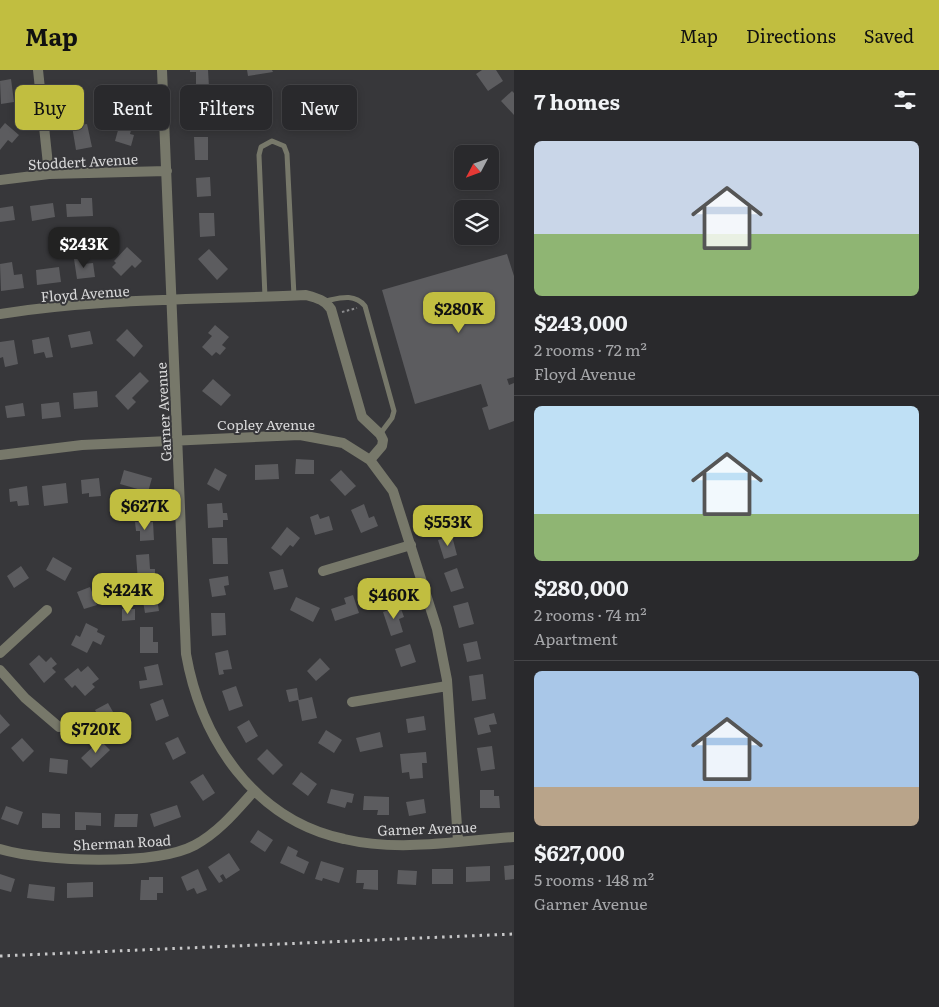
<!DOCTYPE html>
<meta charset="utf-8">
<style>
:root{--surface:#29292c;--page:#353538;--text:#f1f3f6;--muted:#a5a6a9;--line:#454548;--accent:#c1be40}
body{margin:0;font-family:Literata,serif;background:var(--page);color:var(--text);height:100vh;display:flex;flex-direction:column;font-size:19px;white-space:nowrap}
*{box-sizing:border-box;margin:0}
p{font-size:16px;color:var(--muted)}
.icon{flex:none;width:28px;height:28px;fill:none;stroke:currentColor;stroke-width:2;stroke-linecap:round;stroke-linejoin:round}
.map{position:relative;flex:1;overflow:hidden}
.drawer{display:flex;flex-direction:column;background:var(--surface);width:425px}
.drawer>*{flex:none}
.top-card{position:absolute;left:15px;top:15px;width:424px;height:45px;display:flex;gap:10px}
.needle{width:32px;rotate:229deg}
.buttons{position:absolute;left:454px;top:75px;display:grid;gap:10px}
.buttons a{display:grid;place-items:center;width:45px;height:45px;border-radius:8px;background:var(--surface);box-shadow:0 2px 8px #0003,0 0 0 1px var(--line);font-size:25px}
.price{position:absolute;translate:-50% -42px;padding:0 11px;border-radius:10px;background:var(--accent);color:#111;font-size:16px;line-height:32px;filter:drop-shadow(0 1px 2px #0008)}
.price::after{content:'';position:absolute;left:50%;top:30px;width:15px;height:11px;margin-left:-8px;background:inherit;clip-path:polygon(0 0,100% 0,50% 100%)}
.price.on{background:#222;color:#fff}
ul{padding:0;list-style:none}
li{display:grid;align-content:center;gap:10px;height:265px;padding:0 20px}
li+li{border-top:1px solid var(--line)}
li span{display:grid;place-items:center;height:155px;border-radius:8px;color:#555}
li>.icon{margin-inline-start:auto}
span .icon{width:90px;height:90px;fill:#fffc;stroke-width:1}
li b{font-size:21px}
h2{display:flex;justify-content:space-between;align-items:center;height:60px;padding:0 20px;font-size:21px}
.chip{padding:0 18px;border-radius:8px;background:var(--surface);box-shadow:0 2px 8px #0003,0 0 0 1px var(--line);font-size:18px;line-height:45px}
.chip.on{background:var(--accent);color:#111}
header{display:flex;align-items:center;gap:30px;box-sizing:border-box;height:70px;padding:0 25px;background:var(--accent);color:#111}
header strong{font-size:24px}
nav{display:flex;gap:28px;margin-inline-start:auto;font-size:18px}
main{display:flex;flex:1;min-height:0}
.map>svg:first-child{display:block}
.building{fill:#5c5c5f}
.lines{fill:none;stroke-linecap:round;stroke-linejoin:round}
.path{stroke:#8c8c8e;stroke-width:2;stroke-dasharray:2.5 2.5;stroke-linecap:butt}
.service{stroke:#77786a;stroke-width:5}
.minor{stroke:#77786a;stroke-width:10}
.rail{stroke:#c7c7c8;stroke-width:3;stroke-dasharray:2.5 5;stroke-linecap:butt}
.labels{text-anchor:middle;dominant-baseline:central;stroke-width:4;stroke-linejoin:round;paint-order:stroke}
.street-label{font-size:14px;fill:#d8d8d9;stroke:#37373a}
</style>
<header>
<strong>Map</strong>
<nav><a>Map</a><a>Directions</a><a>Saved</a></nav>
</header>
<main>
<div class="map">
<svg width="514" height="937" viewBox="0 0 514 937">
<rect width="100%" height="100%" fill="#37373a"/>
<path class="building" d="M190 0H208L209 17H196V2H190Z
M247 0H272L273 2 248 6Z
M482 0H496L503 11 488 21 476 4Z
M11 9 14 32 1 34 0 11Z
M133 14 134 33H118V15Z
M79 16 83 39 69 41 65 19Z
M512 21 514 23V45L501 31Z
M193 31H207L208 50H194Z
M122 46 134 50 130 64 134 65 131 76 115 71Z
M5 53 19 65 12 73 8 70 0 80V59Z
M87 54 92 77 76 80 72 56Z
M194 67H208V90H195Z
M210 107 211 126 197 127 196 108Z
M81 128H92L93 146 67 147 66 134H81Z
M53 133 55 147 32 151 30 136Z
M13 136 15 150 0 152V138Z
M199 143H214L215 166 200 167Z
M127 177 142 191 135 198 132 195 121 206 112 197 116 193 114 191Z
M209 179 228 199 217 210 198 189Z
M507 184 514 206V307L507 309 509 315 514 313V351L489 360 482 338 488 336 481 314 415 334 382 220Z
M83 188V194L93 193 95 207 77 209 74 189Z
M12 192 14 205 22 204 24 218 1 221 0 194Z
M59 197 61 212 37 215 36 200Z
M215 255 229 267 222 275 226 278 220 285 216 282 212 286 202 277 212 266 208 263Z
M127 259 143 276 134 287 116 270Z
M90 261 93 274 71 278 68 265Z
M49 267 53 287 46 288 44 282 34 284 32 270Z
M14 270 18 294 5 297 3 287 0 288V272Z
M140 302 149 311 132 328 136 332 128 340 115 326Z
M213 309 231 325 221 336 202 321Z
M97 321 98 337 74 339 73 323Z
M59 332 61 347 42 349 41 334Z
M23 333 25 346 7 348 5 336Z
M296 389 314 390V404H295Z
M278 394 279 409 255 410V395Z
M215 398 227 405 219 421 207 414Z
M124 400 152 408 148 422 120 414Z
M341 400 356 416 345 426 330 410Z
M99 408 101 426 89 427V423L82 424 81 410Z
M66 413 68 433 44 436 42 416Z
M27 416 29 435 18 436 17 431 10 432 9 419Z
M222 433 223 443H227L228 450H223V457L208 458 207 434Z
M364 434 369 448 374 446 378 456 361 463 351 440Z
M318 444 320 449 329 446 333 460 315 465 310 447Z
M135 452H153L154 470 140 471V461H136Z
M287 457 300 468 293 477 290 475 281 486 271 478Z
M452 466 457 485 444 489 438 470Z
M212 468H227L228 494H213Z
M149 484 150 499H155V510L138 511 136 485Z
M53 487 72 498 65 511 46 500Z
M21 496 29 508 14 518 7 506Z
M457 498 464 518 451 522 444 503Z
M283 499 288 517 274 520 269 502Z
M228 506 229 515 224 516 226 525 212 527 209 509Z
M391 508 397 526 377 532 372 514Z
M90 517 97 535 84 539 77 522Z
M156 523 159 541 145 543 142 525Z
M353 525 359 543 335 551 331 539 346 534 344 528Z
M296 527 320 538 313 552 290 540Z
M468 532 474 554 459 558 453 536Z
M400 536 404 547 399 549 403 562 391 566 383 542Z
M122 539H135V550L122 551Z
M211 543H225L226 565 212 566Z
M86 553 98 559 97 562 105 566 101 575 93 571 87 583 71 575 76 565 80 567Z
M140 557H153V572H158V583H140Z
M477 571 481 589 467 592 463 574Z
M410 574 416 592 401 597 395 579Z
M228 580 232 599 223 600 224 604 219 605 215 583Z
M39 585 46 592 51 587 57 594 52 598 56 602 44 613 29 594Z
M320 588 330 599 316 611 307 601Z
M158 594 163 615 140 619 139 611 147 610 144 597Z
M88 596 99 609 92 614 95 617 85 626 75 615 72 618 64 609 78 598 81 602Z
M483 604 486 629 472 631 469 606Z
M236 616 243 636 229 641 222 621Z
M297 618 299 630 312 627 317 648 302 651 298 630 289 632 286 620Z
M163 629 169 646 156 651 150 634Z
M108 633 117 649 104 656 95 640Z
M494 643 497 654 489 655 491 662 478 665 474 648Z
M0 644 10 655 0 664Z
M424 646 426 660 408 663 406 649Z
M249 650 258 666 246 673 237 657Z
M326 660 342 670 334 683 318 673Z
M380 662 383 677 360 682 356 668Z
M178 667 186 683 173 690 165 673Z
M22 668 34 681 23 692 11 678Z
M100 670 110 680 91 698 81 688Z
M492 676 495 699 481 701 477 678Z
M267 679 283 695 273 705 257 689Z
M426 682 427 693H422L423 708 410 709 409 702 402 703 400 684Z
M50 688 68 690 67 704 49 702Z
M301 702 317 714 308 726 292 714Z
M203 704 215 723 203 731 190 712Z
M331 719 354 724 352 733 347 732 345 738 327 733Z
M480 720H494V726H499L500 738H480Z
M364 726 389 727V745H377L378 740H363Z
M424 729 426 743 409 746 406 732Z
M177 735 181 747 154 757 150 744Z
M6 736 23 742 18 755 1 749Z
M75 742 101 743V756L86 755V760H75Z
M42 743 60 744V758H42Z
M115 744H138L137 757H114Z
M258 760 273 770 265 782 250 772Z
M288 776 298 781 296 786 309 792 304 804 280 793Z
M229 783 240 800 226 809 223 804 220 806 223 811 219 813 208 797Z
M321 791 344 798 339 813 323 808 322 811 315 809Z
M514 795V809L505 810 504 796Z
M490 796V811L466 812V797Z
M198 799 207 820 197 824 194 818 187 821 181 807Z
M432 799H453V814H432Z
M357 800H378V820L363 819 364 813H356Z
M398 800 417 801 416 815 397 814Z
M0 804 15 809 11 822 0 819Z
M149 807H163V823H157V830H140L141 810H149Z
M93 812V827L67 828V813Z
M29 814 55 817 54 831 27 828Z"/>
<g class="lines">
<path class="path" d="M342 242 357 238"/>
<path class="service" d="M265 227 259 85 261 77 272 71 284 76 287 84 294 226
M325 231C340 228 354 223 365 236L394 341 392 348 380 364"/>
<path class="minor" d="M38 0 49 104
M162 0 186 584C201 669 254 750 344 769 399 782 458 771 514 767
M0 110 49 104 167 101
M0 244C101 228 204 230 306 225 317 228 325 230 331 239L362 347 380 364 383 370 382 376 370 390
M0 385 82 375 300 365 343 373 370 390 393 421 437 559 447 610 458 771
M323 501 411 475
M0 583 47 540
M0 600 25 628 59 657
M352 632 447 616
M0 779C43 792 156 796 195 775 219 762 236 741 254 721"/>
<path class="rail" d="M0 886 514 864"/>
</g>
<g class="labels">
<g class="street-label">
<text transform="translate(83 91) rotate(-3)">Stoddert Avenue</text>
<text transform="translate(85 223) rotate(-4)">Floyd Avenue</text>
<text transform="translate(163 342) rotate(-93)">Garner Avenue</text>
<text x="266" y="354">Copley Avenue</text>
<text transform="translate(427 758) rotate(-2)">Garner Avenue</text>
<text transform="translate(122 772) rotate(-3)">Sherman Road</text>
</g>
</g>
</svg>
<div class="buttons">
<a><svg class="needle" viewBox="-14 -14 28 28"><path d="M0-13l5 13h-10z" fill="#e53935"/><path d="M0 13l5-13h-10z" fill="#a5a6a9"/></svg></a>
<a><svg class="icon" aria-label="layers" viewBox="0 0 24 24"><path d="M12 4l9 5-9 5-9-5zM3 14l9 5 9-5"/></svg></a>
</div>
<b class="price on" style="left:84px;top:199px">$243K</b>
<b class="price" style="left:459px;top:264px">$280K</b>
<b class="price" style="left:145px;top:461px">$627K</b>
<b class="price" style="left:448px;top:477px">$553K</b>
<b class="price" style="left:128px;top:545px">$424K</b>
<b class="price" style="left:394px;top:550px">$460K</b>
<b class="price" style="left:96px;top:684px">$720K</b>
<div class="top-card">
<a class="chip on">Buy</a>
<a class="chip">Rent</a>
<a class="chip">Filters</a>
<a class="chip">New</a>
</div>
</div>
<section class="drawer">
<h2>7 homes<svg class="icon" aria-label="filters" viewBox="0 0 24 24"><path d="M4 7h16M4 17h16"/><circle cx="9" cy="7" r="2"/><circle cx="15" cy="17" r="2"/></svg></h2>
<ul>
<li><span style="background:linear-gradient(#c9d6e8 60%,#8fb573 0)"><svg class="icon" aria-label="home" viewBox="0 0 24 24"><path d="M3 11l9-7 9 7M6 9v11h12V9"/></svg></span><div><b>$243,000</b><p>2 rooms · 72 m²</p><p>Floyd Avenue</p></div></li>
<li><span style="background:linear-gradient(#bfe0f5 70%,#8fb573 0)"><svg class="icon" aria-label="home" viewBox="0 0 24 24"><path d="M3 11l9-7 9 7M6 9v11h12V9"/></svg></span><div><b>$280,000</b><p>2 rooms · 74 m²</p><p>Apartment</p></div></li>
<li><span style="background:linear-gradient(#a9c7e8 75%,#b9a48a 0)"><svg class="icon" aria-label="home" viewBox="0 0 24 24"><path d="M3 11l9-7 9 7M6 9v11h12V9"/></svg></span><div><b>$627,000</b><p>5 rooms · 148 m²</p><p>Garner Avenue</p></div></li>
</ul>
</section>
</main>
